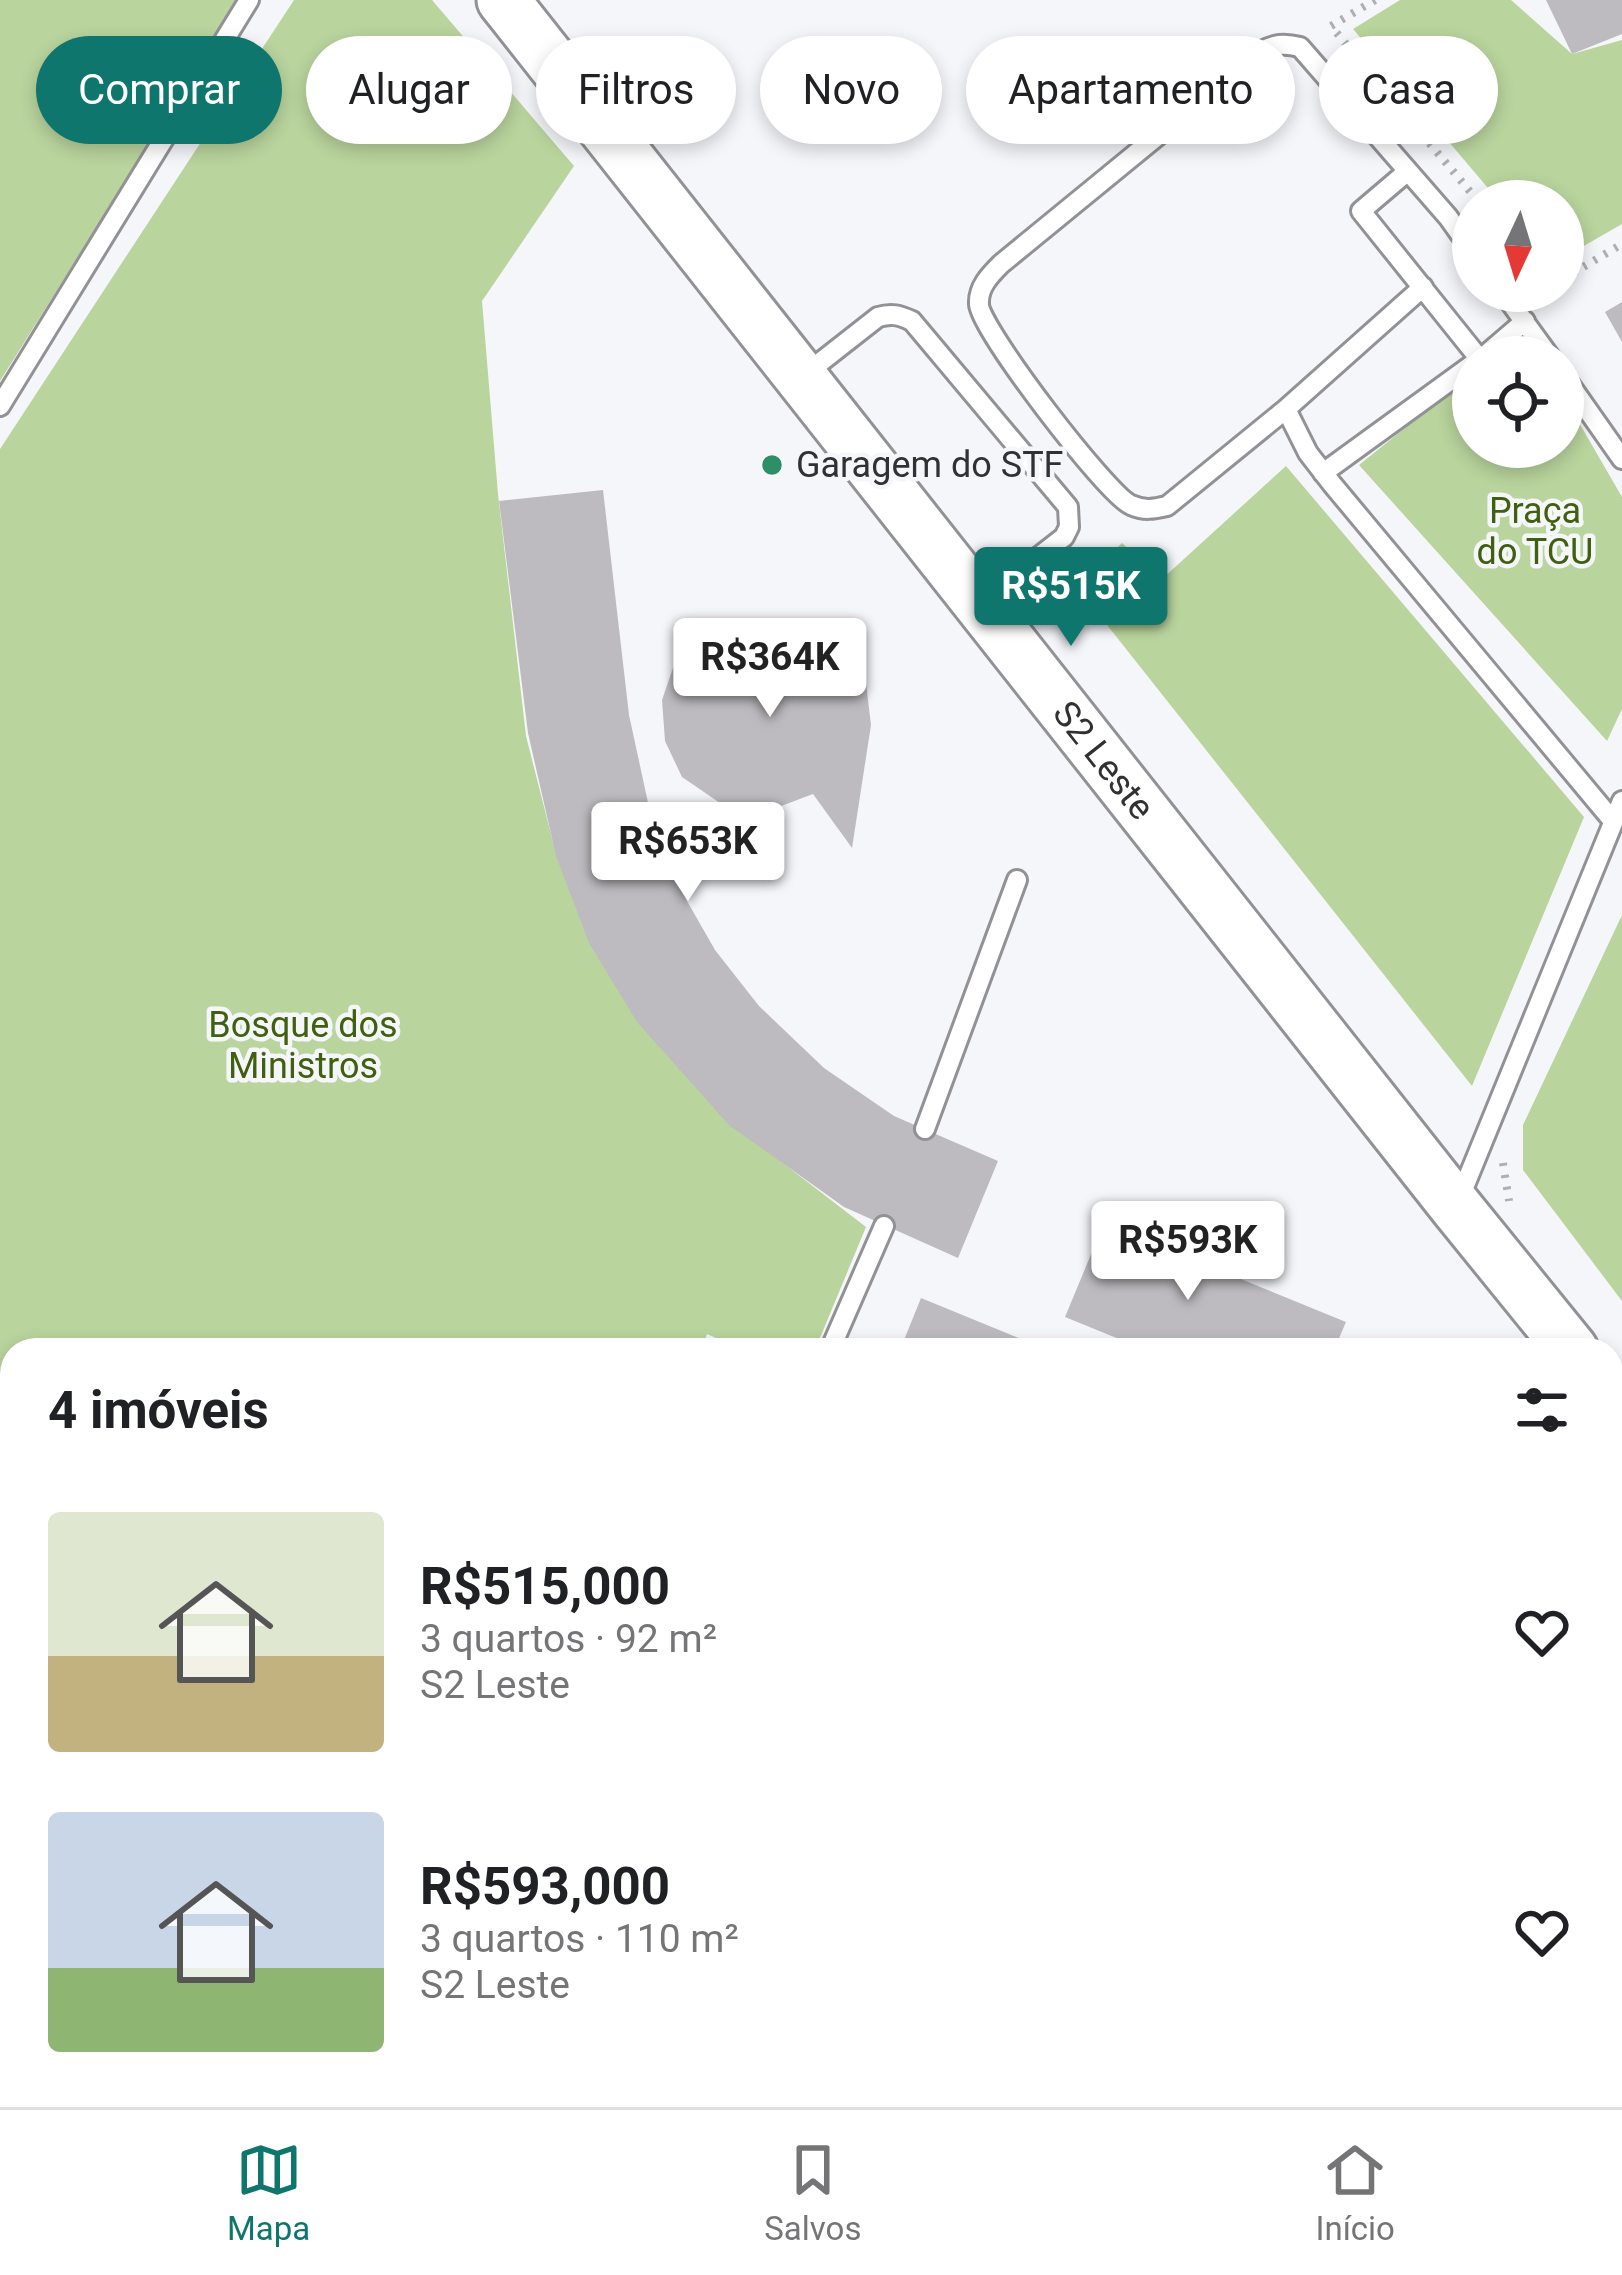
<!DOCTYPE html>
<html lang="pt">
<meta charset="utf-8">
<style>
:root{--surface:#fff;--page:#f6f6f6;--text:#202124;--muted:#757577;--line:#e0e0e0;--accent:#0f766e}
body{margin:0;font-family:Roboto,sans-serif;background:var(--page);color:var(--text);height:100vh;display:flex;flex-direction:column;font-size:45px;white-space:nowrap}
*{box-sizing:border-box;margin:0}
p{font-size:39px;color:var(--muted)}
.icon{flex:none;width:66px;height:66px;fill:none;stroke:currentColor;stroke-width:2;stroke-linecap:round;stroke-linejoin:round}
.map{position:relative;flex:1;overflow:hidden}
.panel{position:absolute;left:0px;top:1338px;width:1623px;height:771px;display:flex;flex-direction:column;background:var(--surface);border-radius:36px 36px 0 0;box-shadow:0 6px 18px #0003}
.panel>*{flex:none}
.banner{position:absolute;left:36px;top:36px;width:1551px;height:108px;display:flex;gap:24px}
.needle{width:78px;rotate:184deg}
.controls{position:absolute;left:1452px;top:180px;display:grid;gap:24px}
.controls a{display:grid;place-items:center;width:132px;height:132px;border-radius:50%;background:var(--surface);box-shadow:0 6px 18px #0003;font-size:60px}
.price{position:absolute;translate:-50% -102px;padding:0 27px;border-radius:12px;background:#fff;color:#222;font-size:39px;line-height:78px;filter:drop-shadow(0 3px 6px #0008)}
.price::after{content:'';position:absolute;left:50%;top:72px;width:36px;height:27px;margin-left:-18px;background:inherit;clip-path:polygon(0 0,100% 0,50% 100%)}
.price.on{background:var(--accent);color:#fff}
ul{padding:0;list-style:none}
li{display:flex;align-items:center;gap:36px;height:300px;padding:0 48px}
li span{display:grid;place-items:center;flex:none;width:336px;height:240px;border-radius:12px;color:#555}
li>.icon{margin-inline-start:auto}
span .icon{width:144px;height:144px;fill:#fffc;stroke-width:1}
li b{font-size:51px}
h2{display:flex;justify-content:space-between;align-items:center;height:144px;padding:0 48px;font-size:51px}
.chip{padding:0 42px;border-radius:54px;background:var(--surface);box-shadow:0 6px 18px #0003;font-size:42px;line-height:108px}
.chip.on{background:var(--accent);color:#fff}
.tabs{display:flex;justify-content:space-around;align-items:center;height:168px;border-top:3px solid var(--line);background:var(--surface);font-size:33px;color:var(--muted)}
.tabs a{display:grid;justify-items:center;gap:6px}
.tabs .on{color:var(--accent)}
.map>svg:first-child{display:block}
.green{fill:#b9d49d}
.building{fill:#bdbbbf}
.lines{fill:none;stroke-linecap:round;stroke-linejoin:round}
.lane-casing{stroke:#929296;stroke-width:24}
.secondary-casing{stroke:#929296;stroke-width:57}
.path{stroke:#aeafb2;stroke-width:8;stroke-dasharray:3 9;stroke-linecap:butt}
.lane{stroke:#fff;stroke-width:18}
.secondary{stroke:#fff;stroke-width:51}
.poi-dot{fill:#2d8e68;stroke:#f5f6fa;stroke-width:4.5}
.labels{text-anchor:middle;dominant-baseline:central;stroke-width:9;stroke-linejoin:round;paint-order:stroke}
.poi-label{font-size:36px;fill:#313132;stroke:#f5f6fa;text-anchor:start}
.park-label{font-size:36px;fill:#40600e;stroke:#f5f6fa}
.street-label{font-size:36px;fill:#313132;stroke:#f5f6fa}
</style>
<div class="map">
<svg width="1622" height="2107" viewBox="0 0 1622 2107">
<rect width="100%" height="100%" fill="#f5f6fa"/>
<path class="green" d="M0 0H239L0 381Z
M294 0H432L574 166 482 301 498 494 526 736 556 854 728 1121 866 1227 815 1350H743L707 1334 702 1350H12V1700L0 1690V449Z
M1400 0H1511L1572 54 1622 40V224L1563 258V201H1499L1353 29Z
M1473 373V447H1563V395L1622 497V709L1607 741 1359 465Z
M1286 466 1584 817 1472 1086 1077 587 1122 543 1162 579Z
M1622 915V1301L1523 1170V1125Z
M0 1719 12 1730V2097H471L496 2107H0Z
M1495 2097H1588L1593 2107H1491Z"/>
<path class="building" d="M1546 0H1622V34L1572 54Z
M1622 302V342L1605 312Z
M603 490 629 715 652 821 679 887 715 950 759 1006 824 1068 894 1116 998 1161 958 1258 844 1207 729 1125 637 1022 589 943 556 856 528 733 499 501Z
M759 618 803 626 843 649 866 683 871 725 852 848 813 794 768 811 720 803 682 777 665 741 662 700 675 662 706 633Z
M1104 1223 1346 1322 1334 1350H1146L1065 1317Z
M921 1298 1048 1350H900Z
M1130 2097H1313L1309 2107H1154Z"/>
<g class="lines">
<g class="lane-casing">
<path id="lane" d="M1408 171 1361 211 1478 357
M1473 252 1448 217 1300 47C1284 43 1274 44 1260 52L1001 264C990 275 978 287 979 304 979 328 1107 495 1131 505 1144 511 1154 509 1167 506L1286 409 1308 453 1332 484 1613 821
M1502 291 1550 357
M1483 357 1525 321
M804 375 878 317C892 313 899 315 912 321L1068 507 1069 527 1064 537 983 600
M1563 375 1622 459
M0 406 249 0
M1286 409 1423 287
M1323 473 1473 364
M925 1129 1017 880
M1458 1202 1622 801
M830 1350 884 1226
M0 1706 12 1717
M1611 2025 1622 2056
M527 2107 531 2097
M686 2107 690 2097"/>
</g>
<g class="secondary-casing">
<g id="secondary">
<path id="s1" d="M503 0 1456 1207 1572 1350"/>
<path d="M1611 1398 1622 1411"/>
</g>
</g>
<path class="path" d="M1375 0 1331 26 1478 201
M1563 279 1622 244
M1503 1163 1509 1201
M1611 1737 1622 1742
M1611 1838 1622 1873
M90 2107 93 2097"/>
<use href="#lane" class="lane"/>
<use href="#secondary" class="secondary"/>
</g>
<circle class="poi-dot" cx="772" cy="465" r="12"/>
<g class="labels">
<g class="poi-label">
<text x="796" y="465">Garagem do STF</text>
</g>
<g class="park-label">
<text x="1535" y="511">Praça<tspan x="1535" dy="41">do TCU</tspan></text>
<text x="303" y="1025">Bosque dos<tspan x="303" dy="41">Ministros</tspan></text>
</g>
<g class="street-label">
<text stroke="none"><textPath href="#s1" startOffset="969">S2 Leste</textPath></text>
</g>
</g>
</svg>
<div class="controls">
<a><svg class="needle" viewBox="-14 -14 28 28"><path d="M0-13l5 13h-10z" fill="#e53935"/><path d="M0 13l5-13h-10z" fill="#757577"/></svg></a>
<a><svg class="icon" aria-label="locate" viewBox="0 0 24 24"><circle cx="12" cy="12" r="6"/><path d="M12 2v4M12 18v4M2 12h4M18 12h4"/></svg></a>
</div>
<b class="price on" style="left:1071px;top:649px">R$515K</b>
<b class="price" style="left:770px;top:720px">R$364K</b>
<b class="price" style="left:688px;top:904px">R$653K</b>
<b class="price" style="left:1188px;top:1303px">R$593K</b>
<div class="banner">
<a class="chip on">Comprar</a>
<a class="chip">Alugar</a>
<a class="chip">Filtros</a>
<a class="chip">Novo</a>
<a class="chip">Apartamento</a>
<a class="chip">Casa</a>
</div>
<section class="panel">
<h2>4 imóveis<svg class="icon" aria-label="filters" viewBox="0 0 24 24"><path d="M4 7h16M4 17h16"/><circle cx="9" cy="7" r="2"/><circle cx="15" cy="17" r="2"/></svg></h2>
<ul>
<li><span style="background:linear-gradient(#dfe7d0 60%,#c2b280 0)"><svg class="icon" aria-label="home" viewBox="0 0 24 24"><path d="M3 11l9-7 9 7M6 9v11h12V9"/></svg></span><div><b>R$515,000</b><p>3 quartos · 92 m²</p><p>S2 Leste</p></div><svg class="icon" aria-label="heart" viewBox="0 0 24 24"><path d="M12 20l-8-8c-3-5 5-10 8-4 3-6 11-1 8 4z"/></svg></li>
<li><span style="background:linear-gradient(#c9d6e8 65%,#8fb573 0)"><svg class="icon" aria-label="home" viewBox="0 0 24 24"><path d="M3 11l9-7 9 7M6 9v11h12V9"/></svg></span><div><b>R$593,000</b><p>3 quartos · 110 m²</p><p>S2 Leste</p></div><svg class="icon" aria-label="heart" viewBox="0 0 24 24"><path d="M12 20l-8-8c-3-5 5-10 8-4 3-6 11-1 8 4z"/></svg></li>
</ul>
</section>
</div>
<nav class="tabs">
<a class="on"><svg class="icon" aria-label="map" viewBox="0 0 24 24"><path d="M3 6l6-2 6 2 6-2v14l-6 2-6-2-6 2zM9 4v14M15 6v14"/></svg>Mapa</a>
<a><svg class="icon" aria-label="saved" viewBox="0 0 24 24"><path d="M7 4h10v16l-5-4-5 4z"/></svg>Salvos</a>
<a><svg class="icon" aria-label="home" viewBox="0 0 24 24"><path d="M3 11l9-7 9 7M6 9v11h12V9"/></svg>Início</a>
</nav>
